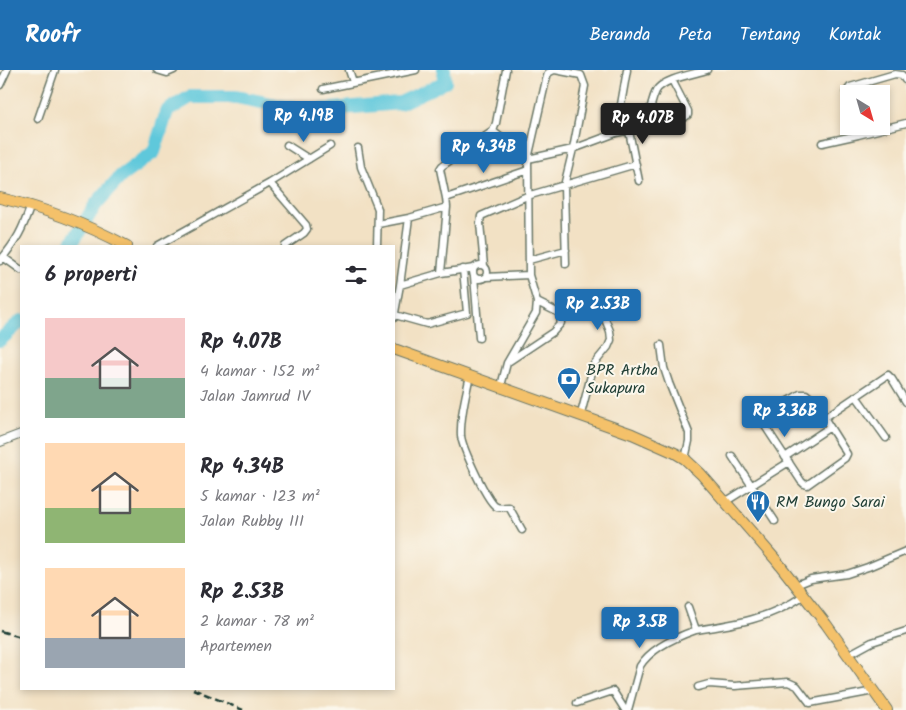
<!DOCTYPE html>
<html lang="id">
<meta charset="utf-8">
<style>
:root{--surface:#fff;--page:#f7f7f7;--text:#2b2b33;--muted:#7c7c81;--accent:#1f6fb2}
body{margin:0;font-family:Kalam,sans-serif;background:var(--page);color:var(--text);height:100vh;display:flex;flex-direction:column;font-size:19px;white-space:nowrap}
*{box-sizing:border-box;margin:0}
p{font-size:16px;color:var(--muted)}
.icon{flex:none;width:28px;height:28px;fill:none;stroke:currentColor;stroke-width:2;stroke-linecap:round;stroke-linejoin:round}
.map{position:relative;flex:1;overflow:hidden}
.panel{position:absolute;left:20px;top:175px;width:375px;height:445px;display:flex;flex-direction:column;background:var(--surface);border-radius:0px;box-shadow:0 2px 8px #0003}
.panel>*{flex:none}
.needle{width:32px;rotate:143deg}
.tools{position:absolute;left:840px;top:15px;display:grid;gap:10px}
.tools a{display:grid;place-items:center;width:50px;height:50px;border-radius:0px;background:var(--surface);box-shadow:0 2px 8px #0003;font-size:25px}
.price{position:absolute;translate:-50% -42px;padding:0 11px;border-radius:5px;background:var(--accent);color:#fff;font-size:16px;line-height:32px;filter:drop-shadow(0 1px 2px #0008)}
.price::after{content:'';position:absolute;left:50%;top:30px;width:15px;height:11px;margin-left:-8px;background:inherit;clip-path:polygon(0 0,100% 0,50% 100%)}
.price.current{background:#222;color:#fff}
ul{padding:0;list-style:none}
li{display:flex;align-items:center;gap:15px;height:125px;padding:0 25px}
li span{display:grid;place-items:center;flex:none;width:140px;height:100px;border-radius:0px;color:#555}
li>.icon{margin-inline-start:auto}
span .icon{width:60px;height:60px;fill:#fffc;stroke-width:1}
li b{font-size:21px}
h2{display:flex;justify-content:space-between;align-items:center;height:60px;padding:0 25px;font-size:21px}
header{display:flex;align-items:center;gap:30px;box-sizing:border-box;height:70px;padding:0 25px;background:var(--accent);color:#fff}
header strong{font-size:24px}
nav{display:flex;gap:28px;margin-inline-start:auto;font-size:18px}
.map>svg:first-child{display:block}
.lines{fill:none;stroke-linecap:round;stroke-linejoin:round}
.river{stroke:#5fc8db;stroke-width:14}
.minor-casing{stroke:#697666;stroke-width:9}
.tertiary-casing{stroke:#697666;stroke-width:10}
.trunk-casing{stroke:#697666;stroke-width:12}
.minor{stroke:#fff;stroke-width:6}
.tertiary{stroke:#fff;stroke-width:8}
.trunk{stroke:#f4c16a;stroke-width:10}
.rail{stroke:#1f3d34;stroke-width:2.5;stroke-dasharray:8 4;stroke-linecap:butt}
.labels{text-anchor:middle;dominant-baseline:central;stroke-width:4;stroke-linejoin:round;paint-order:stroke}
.poi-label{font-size:16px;fill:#1f3d34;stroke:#fbf7ec;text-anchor:start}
</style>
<header>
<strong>Roofr</strong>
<nav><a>Beranda</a><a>Peta</a><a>Tentang</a><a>Kontak</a></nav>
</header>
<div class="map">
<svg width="906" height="640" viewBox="0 0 906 640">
<rect width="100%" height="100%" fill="#fbf7ec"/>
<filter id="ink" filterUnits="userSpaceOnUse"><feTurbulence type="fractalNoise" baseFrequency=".02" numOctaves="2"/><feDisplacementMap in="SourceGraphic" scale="10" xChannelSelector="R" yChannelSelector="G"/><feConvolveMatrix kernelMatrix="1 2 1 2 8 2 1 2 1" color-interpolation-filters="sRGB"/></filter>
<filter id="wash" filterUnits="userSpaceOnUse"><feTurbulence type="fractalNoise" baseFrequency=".0096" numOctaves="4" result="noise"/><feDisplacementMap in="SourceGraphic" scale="20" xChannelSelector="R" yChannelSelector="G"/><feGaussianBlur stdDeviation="1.12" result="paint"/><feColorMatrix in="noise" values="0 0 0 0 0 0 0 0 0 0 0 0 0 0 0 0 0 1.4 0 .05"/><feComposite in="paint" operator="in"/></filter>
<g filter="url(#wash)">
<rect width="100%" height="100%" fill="#f2e1c4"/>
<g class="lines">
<path class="river" d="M70 176 96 134 121 106 154 82 167 41 190 27H236L308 41 400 33 445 12 444 0
M0 270 21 251"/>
</g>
</g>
<g filter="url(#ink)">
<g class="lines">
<g class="minor-casing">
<path id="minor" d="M157 0 167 3 174 0
M349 0 353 12
M555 0 581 5 585 16 573 79 564 116 566 194
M0 15 7 0
M323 19 416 0
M849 32 846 22 850 17 895 4 902 5 905 10
M38 49 55 0
M647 56C649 45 651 31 656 21 662 9 694 4 707 0
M855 56 858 65 906 53
M493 61 528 89 573 79 616 63 627 0
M629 61 639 111
M616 63 685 47 688 45V41L672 10
M822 73 858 65
M287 75 309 89
M358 78 361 97 378 139 377 176
M270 113 306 155 307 159 304 163 285 176
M446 128 528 100
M378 154 409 148
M157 176 270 113 330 76
M3 187 21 200
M529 190 566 180
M0 191C17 170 22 161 31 135
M473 202a7 7 0 1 1 14 0a7 7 0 1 1-14 0Z
M484 196 480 153 481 146 527 126 636 94
M441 203 447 137 446 128 440 99 442 96 493 61 496 53 506 0
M474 206 479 268
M486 207 529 205
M400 215 441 203 474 198
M395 245 427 254 467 243 463 199
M394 248 400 215 409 148 447 137
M661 275 664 298 669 313 689 363V371L685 389
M508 292 553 262 561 253 559 243 537 232
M470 305C466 325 460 346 461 366 462 376 488 435 497 437 500 438 505 437 509 437L522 460
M501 316 507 293 536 243 537 232 529 205 528 89 546 10 548 3 554 0
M856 326 886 368
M581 344 594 294 608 277 611 270 610 261 602 242 601 227
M824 348 888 305 892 309 906 332
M732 386 775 451
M785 387 830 357 847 384 845 388 807 415 804 414 801 411 765 356C765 340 788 332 800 324H806L813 330 830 357
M725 432 789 392
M796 515 811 509 847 504 868 497 906 481
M696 560C736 554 769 549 803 526
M848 585 872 572 906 561
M698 617 709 614 735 616 788 612 797 616 810 633 874 621
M577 633 613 621 625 640
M628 640 640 596C651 578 676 567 696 560L688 537"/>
</g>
<g class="tertiary-casing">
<path id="tertiary" d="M0 372 21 364"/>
</g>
<g class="trunk-casing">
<path id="trunk" d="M0 128C44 138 88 155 127 176
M394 279 632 364 675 383 685 389 701 404 776 490 826 554 887 640"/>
</g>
<use href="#minor" class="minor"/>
<use href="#tertiary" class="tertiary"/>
<use href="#trunk" class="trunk"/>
<path class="rail" d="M0 561 21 567
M193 619 243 640"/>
</g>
</g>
<defs>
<g id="bank-pin" transform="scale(1.25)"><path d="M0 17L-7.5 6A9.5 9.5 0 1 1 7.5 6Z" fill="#1f6fb2" stroke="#fbf7ec"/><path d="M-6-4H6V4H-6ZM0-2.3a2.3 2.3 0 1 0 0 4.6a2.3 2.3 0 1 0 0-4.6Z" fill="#fff"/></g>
<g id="restaurant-pin" transform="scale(1.25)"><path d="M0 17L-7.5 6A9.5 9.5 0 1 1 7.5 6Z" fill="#1f6fb2" stroke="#fbf7ec"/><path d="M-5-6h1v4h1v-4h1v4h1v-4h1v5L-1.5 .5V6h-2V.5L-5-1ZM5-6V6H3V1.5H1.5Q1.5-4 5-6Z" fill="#fff"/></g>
</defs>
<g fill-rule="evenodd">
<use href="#bank-pin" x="569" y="309"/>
<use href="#restaurant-pin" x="758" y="432"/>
</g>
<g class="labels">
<g class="poi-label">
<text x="586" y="300">BPR Artha<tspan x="586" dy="18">Sukapura</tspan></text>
<text x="776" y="432">RM Bungo Sarai</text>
</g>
</g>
</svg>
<div class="tools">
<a><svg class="needle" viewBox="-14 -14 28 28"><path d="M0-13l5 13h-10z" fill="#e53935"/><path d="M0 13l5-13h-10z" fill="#7c7c81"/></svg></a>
</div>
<b class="price" style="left:304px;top:73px">Rp 4.19B</b>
<b class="price current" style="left:643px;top:75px">Rp 4.07B</b>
<b class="price" style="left:484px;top:104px">Rp 4.34B</b>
<b class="price" style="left:598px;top:261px">Rp 2.53B</b>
<b class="price" style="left:785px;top:368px">Rp 3.36B</b>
<b class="price" style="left:640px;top:579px">Rp 3.5B</b>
<section class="panel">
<h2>6 properti<svg class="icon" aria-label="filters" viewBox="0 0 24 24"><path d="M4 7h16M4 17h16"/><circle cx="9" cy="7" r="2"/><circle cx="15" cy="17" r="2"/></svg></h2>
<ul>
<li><span style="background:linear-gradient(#f6c9c9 60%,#7fa58c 0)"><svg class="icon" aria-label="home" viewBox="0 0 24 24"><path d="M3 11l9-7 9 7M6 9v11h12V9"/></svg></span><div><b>Rp 4.07B</b><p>4 kamar · 152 m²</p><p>Jalan Jamrud IV</p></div></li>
<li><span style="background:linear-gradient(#ffd9b3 65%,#8fb573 0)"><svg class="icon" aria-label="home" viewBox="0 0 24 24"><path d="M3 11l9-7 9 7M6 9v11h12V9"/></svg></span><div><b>Rp 4.34B</b><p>5 kamar · 123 m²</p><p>Jalan Rubby III</p></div></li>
<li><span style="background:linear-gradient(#ffd9b3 70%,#9aa5b1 0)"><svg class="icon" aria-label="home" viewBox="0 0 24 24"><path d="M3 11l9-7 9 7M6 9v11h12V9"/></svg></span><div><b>Rp 2.53B</b><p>2 kamar · 78 m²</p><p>Apartemen</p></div></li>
</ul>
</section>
</div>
